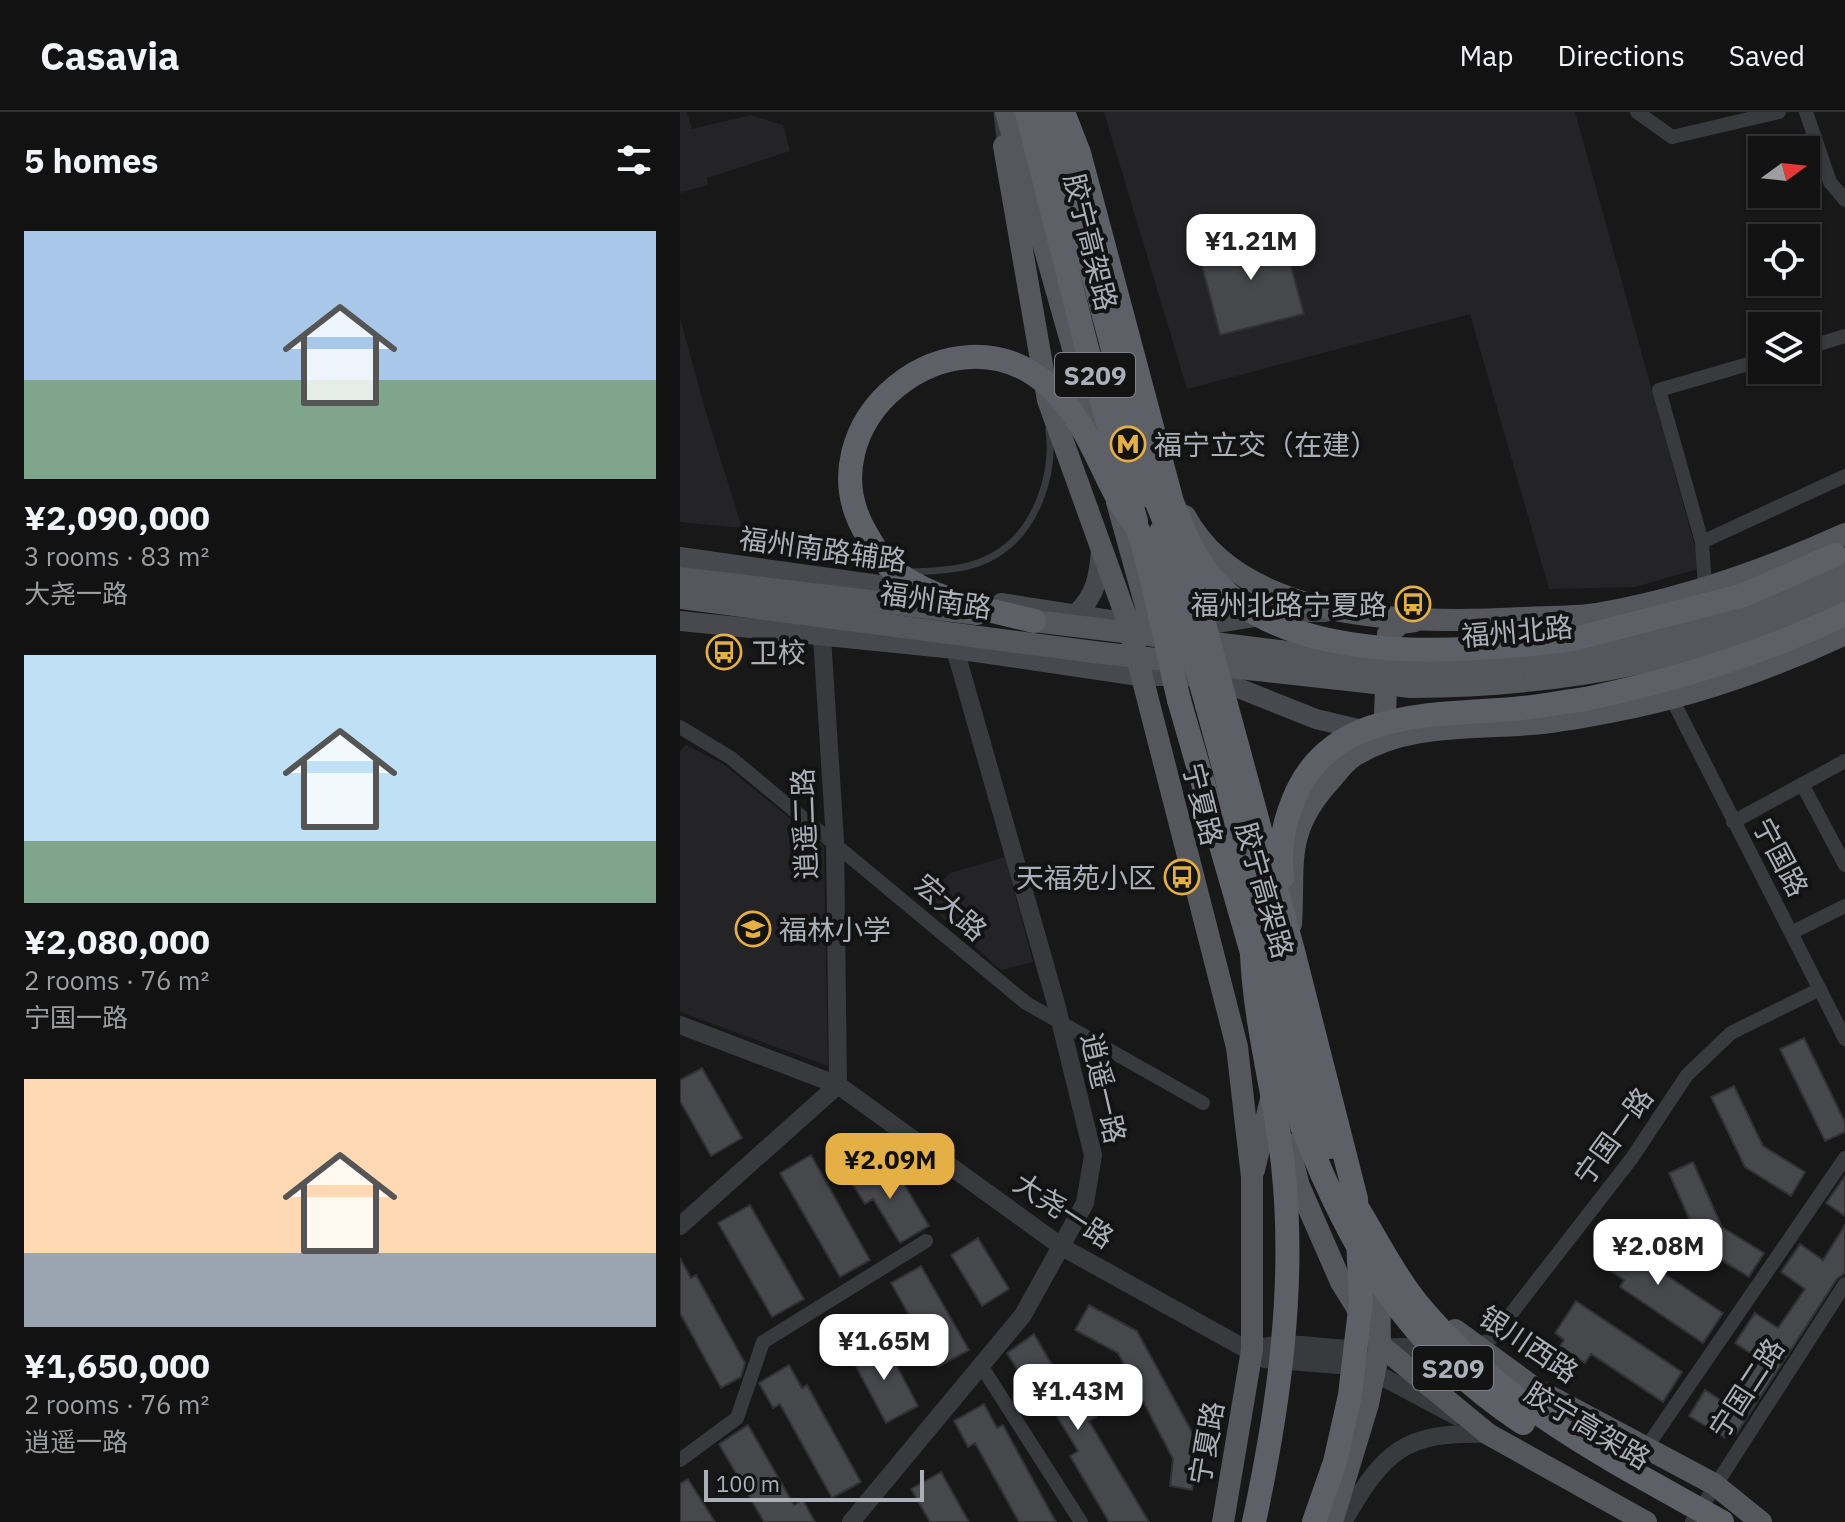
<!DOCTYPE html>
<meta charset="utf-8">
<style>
:root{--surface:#121213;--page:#1b1b1c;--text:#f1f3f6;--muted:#9c9ea0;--line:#313233;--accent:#e4af45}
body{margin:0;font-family:"IBM Plex Sans","Noto Sans SC",sans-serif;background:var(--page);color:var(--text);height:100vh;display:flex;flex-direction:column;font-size:30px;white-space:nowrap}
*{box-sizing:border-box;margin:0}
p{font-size:26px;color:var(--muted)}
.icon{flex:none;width:44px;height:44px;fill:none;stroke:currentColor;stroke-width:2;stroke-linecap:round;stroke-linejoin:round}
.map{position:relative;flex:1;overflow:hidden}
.drawer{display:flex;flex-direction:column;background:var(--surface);width:680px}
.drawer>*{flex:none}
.needle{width:52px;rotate:75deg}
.controls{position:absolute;left:1068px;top:24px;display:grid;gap:16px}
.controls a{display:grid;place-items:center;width:72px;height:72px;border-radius:0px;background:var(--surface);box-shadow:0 2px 6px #0004,0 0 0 2px var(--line);font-size:40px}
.scale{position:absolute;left:24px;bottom:20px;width:220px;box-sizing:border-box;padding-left:8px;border:4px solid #abafb8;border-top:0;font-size:22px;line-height:28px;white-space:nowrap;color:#abafb8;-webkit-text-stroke:6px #131314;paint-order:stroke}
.price{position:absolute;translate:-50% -68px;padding:0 18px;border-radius:16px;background:#fff;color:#222;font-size:26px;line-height:52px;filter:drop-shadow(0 2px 4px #0008)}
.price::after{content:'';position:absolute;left:50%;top:48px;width:24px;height:18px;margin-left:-12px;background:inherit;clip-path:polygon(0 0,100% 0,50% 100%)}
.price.selected{background:var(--accent);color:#111}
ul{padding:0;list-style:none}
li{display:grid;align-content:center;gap:16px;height:424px;padding:0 24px}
li span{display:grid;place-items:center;height:248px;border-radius:0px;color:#555}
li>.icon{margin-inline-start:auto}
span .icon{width:144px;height:144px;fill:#fffc;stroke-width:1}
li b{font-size:34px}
h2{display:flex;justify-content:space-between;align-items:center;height:96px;padding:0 24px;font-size:34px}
header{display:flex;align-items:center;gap:48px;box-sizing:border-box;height:112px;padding:0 40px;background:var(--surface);border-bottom:2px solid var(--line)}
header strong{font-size:38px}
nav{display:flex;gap:44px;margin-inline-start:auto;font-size:28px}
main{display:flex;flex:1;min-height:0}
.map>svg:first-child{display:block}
.built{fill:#242426}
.building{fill:#47484c;stroke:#323235;stroke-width:2}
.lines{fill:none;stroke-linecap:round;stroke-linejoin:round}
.service{stroke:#393a3e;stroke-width:7}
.minor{stroke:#393a3e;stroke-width:14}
.tertiary{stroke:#393a3e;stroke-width:18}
.secondary{stroke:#47494e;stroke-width:20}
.primary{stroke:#55575d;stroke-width:22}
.trunk{stroke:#5d6066;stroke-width:24}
.primary-bridge{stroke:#55575d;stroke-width:22}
.trunk-bridge{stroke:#5d6066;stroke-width:24}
.labels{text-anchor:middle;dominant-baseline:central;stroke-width:8;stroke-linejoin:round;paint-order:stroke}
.shield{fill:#131314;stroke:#7d8087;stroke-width:2}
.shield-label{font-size:26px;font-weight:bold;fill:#abafb8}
.street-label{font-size:28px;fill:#abafb8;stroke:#131314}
.poi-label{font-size:28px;fill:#abafb8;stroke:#131314;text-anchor:start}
</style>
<header>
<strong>Casavia</strong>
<nav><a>Map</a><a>Directions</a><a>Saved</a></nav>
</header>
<main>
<section class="drawer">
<h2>5 homes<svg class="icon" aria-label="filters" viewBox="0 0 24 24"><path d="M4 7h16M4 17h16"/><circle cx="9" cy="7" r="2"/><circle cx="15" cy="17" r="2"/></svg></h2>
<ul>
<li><span style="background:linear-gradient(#a9c7e8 60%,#7fa58c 0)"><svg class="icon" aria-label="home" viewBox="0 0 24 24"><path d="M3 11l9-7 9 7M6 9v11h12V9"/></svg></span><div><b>¥2,090,000</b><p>3 rooms · 83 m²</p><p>大尧一路</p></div></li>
<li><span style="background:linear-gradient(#bfe0f5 75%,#7fa58c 0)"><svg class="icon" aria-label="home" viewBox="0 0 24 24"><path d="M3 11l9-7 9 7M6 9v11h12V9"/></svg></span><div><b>¥2,080,000</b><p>2 rooms · 76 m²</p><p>宁国一路</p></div></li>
<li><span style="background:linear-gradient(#ffd9b3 70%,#9aa5b1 0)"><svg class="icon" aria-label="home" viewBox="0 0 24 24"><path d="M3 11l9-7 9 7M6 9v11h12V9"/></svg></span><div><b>¥1,650,000</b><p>2 rooms · 76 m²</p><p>逍遥一路</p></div></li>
</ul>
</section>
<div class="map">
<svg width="1165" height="1410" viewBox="0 0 1165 1410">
<rect width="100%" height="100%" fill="#181819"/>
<path class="built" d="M0 0H7L12 17 71 3 103 13 110 39 27 66 28 73 0 81Z
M424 0H895L1021 456 955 475 869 477 790 202 507 277Z
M0 206 27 304 62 416 0 410Z
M6 633 43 652 144 734 148 954 0 900V639Z
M325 745 353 850 321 858 244 789 270 761Z"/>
<path class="building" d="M601 117 624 202 540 223 518 139Z
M1124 926 1165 1010V1020L1145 1029 1100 937Z
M22 956 62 1026 31 1044 0 989V968Z
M1054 974 1083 1034 1125 1060 1111 1084 1065 1055 1031 985Z
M131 1043 190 1148 160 1165 100 1061Z
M195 1049 210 1074 221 1067 249 1114 220 1131 193 1087 185 1092 168 1065Z
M1013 1050 1042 1115 1084 1141 1069 1165 1022 1136 989 1061Z
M1165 1064V1104L1146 1091Z
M70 1093 124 1187 92 1205 38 1111Z
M1165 1113V1161L1157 1167 1057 1321 1045 1326 1009 1304 1025 1278 1050 1294 1079 1247 1055 1231 1075 1201 1098 1216 1125 1177 1101 1160 1120 1132 1143 1148Z
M943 1115 974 1136 965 1149 1043 1201 1023 1231 940 1175 944 1168 919 1151Z
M298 1126 329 1177 302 1194 271 1143Z
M0 1146 11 1166 16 1163 65 1251 61 1265 41 1276 0 1201Z
M241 1154 289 1238 258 1255 211 1171Z
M896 1189 1002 1260 983 1290 911 1242 905 1251 880 1234 884 1228 875 1221Z
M409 1193 457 1219 519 1333 512 1378 490 1374 493 1347 438 1241 395 1218Z
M354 1222 379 1265 388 1259 416 1305 409 1309 469 1410H429L390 1344 398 1339 362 1280 354 1285 327 1241Z
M203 1228 238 1294 206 1311 171 1245Z
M109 1253 122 1276 127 1273 181 1370 152 1386 100 1292 93 1296 79 1271Z
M304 1292 317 1316 323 1313 376 1410H339L295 1331 288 1335 274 1309Z
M68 1313 114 1393 123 1388 135 1410H84L39 1332Z
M261 1360 289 1410H250L231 1377Z
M8 1367 35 1410H0V1372Z"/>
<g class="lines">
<path class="service" d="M317 2 321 34
M230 460C258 459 291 458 315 443 356 419 375 363 369 318"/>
<path class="minor" d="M957 0 992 25 1099 0
M1126 0 1150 70 1165 88
M1126 236 1165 224
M1022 430 1165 364
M1025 475 1022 430 979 278 1082 248
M991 585 1165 927
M0 615 51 646 346 891 523 991
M1122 672 1165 753
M1053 710 1165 649
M1111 821 1165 794
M796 1236 813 1225 952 1046 1007 963 1051 921 1140 877
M302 1255 401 1410
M966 1336 1165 1046
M0 1348 57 1306 83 1230 246 1129
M1012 1410 1165 1172"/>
<path class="tertiary" d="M0 913 158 973 382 1135 584 1247 684 1255 776 1304
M0 1114 158 973 155 728 142 525
M572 1238C608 1225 645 1239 683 1237 708 1235 732 1234 758 1235
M171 1410 343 1203 405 1091 413 1043 375 888 275 537
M663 1410C704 1339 724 1319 808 1322"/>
<path class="secondary" d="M0 445 242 479
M321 491 443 510
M396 502C416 483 419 465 421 438
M0 509 275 537 459 564H528L636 607 691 620
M511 515 606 500H646"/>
<path class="primary" d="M326 0 424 346
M324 34 368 288 448 510 557 935 572 1065V1238L543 1410
M437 390 474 523
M505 404C564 513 737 512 843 506 869 504 897 506 922 501 1006 486 1088 457 1165 422
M0 466 297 502
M730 555C780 555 832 556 882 549 980 533 1075 500 1165 457
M731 575C888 574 1023 548 1165 479
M713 625 708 622 705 603 708 522 721 511 735 509
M611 812C615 751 603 721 649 670 656 662 664 650 674 644 726 611 792 617 851 612 879 610 908 604 935 599 1014 584 1093 556 1165 522
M608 1032 619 1074 661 1170 700 1233 808 1322 966 1410
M574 1058 591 987
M775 1218 856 1277 1034 1372 1081 1410
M652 1410 688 1292 700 1233 699 1160"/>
<path class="trunk" d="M347 0 406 233 456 409
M370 0 472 385
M481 420 498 490
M894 527 1064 483 1155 443
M906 587C996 568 1082 542 1165 502
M499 588 622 1014
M527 593 637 999"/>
<path class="primary-bridge" d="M0 486 422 541 731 575
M354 509 730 555"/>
<path class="trunk-bridge" d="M383 0 399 41 492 390C502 415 512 440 528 461 604 558 787 541 894 527
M467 366 520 497 613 839 676 1087 681 1189 670 1283 655 1350 634 1410
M498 490 527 593
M354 509C307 497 257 490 217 461 204 452 195 437 187 423 119 312 273 187 369 274 405 306 418 352 441 392 447 403 457 412 460 423 476 477 486 534 499 588
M602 766C599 740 603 713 613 689 649 596 752 604 833 597 858 595 882 590 906 587
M572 842C575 913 595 982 603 1053 616 1173 599 1293 574 1410
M637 999 650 1035
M622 1014C673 1142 726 1233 843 1311
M678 1097C697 1128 714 1163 737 1191 822 1294 928 1346 1042 1410"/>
</g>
<defs>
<g id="metro-ring" transform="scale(1.8)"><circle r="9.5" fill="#131314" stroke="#e4af45" stroke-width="1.5"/><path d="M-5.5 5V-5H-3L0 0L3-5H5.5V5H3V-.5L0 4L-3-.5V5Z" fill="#e4af45"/></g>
<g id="bus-ring" transform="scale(1.8)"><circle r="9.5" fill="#131314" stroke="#e4af45" stroke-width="1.5"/><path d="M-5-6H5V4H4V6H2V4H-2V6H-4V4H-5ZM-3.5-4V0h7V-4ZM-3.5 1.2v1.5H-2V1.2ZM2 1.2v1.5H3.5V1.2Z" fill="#e4af45"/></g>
<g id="school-ring" transform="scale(1.8)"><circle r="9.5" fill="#131314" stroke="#e4af45" stroke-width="1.5"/><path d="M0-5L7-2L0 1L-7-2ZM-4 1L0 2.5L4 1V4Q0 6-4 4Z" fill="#e4af45"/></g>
</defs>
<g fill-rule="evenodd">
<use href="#metro-ring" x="448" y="332"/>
<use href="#bus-ring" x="733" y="492"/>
<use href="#bus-ring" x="44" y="540"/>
<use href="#bus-ring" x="502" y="765"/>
<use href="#school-ring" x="73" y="817"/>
</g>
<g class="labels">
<g class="shield">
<rect x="375" y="241" width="80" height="44" rx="6"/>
<rect x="733" y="1234" width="80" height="44" rx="6"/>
</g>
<g class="shield-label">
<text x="415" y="263">S209</text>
<text x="773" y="1256">S209</text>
</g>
<g class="street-label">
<text transform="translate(411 130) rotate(76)">胶宁高架路</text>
<text transform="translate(143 437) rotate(8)">福州南路辅路</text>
<text transform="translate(256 488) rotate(8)">福州南路</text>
<text transform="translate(837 519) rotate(-5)">福州北路</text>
<text transform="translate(523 692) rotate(76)">宁夏路</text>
<text transform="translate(124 712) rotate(-92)">逍遥二路</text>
<text transform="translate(1101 745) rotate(62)">宁国路</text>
<text transform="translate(585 778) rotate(74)">胶宁高架路</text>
<text transform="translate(271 795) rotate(41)">宏大路</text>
<text transform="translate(424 976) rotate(77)">逍遥一路</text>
<text transform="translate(933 1024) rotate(-54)">宁国一路</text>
<text transform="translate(384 1098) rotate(33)">大尧一路</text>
<text transform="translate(849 1232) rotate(34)">银川西路</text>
<text transform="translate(1066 1276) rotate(-57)">宁国二路</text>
<text transform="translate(908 1313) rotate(31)">胶宁高架路</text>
<text transform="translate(526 1331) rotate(-80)">宁夏路</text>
</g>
<g class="poi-label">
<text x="474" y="332">福宁立交（在建）</text>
<text x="707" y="492" text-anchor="end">福州北路宁夏路</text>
<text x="70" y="540">卫校</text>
<text x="476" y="765" text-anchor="end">天福苑小区</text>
<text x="99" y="817">福林小学</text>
</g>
</g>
</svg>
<div class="controls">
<a><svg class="needle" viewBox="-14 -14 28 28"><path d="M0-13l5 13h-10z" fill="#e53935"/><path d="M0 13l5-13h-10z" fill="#9c9ea0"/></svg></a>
<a><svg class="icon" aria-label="locate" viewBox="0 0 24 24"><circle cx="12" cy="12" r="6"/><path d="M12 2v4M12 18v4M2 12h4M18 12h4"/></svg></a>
<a><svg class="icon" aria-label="layers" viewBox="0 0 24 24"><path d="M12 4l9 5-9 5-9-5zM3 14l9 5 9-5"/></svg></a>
</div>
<div class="scale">100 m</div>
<b class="price" style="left:571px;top:170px">¥1.21M</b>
<b class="price selected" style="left:210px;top:1089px">¥2.09M</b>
<b class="price" style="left:978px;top:1175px">¥2.08M</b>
<b class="price" style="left:204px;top:1270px">¥1.65M</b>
<b class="price" style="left:398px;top:1320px">¥1.43M</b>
</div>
</main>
